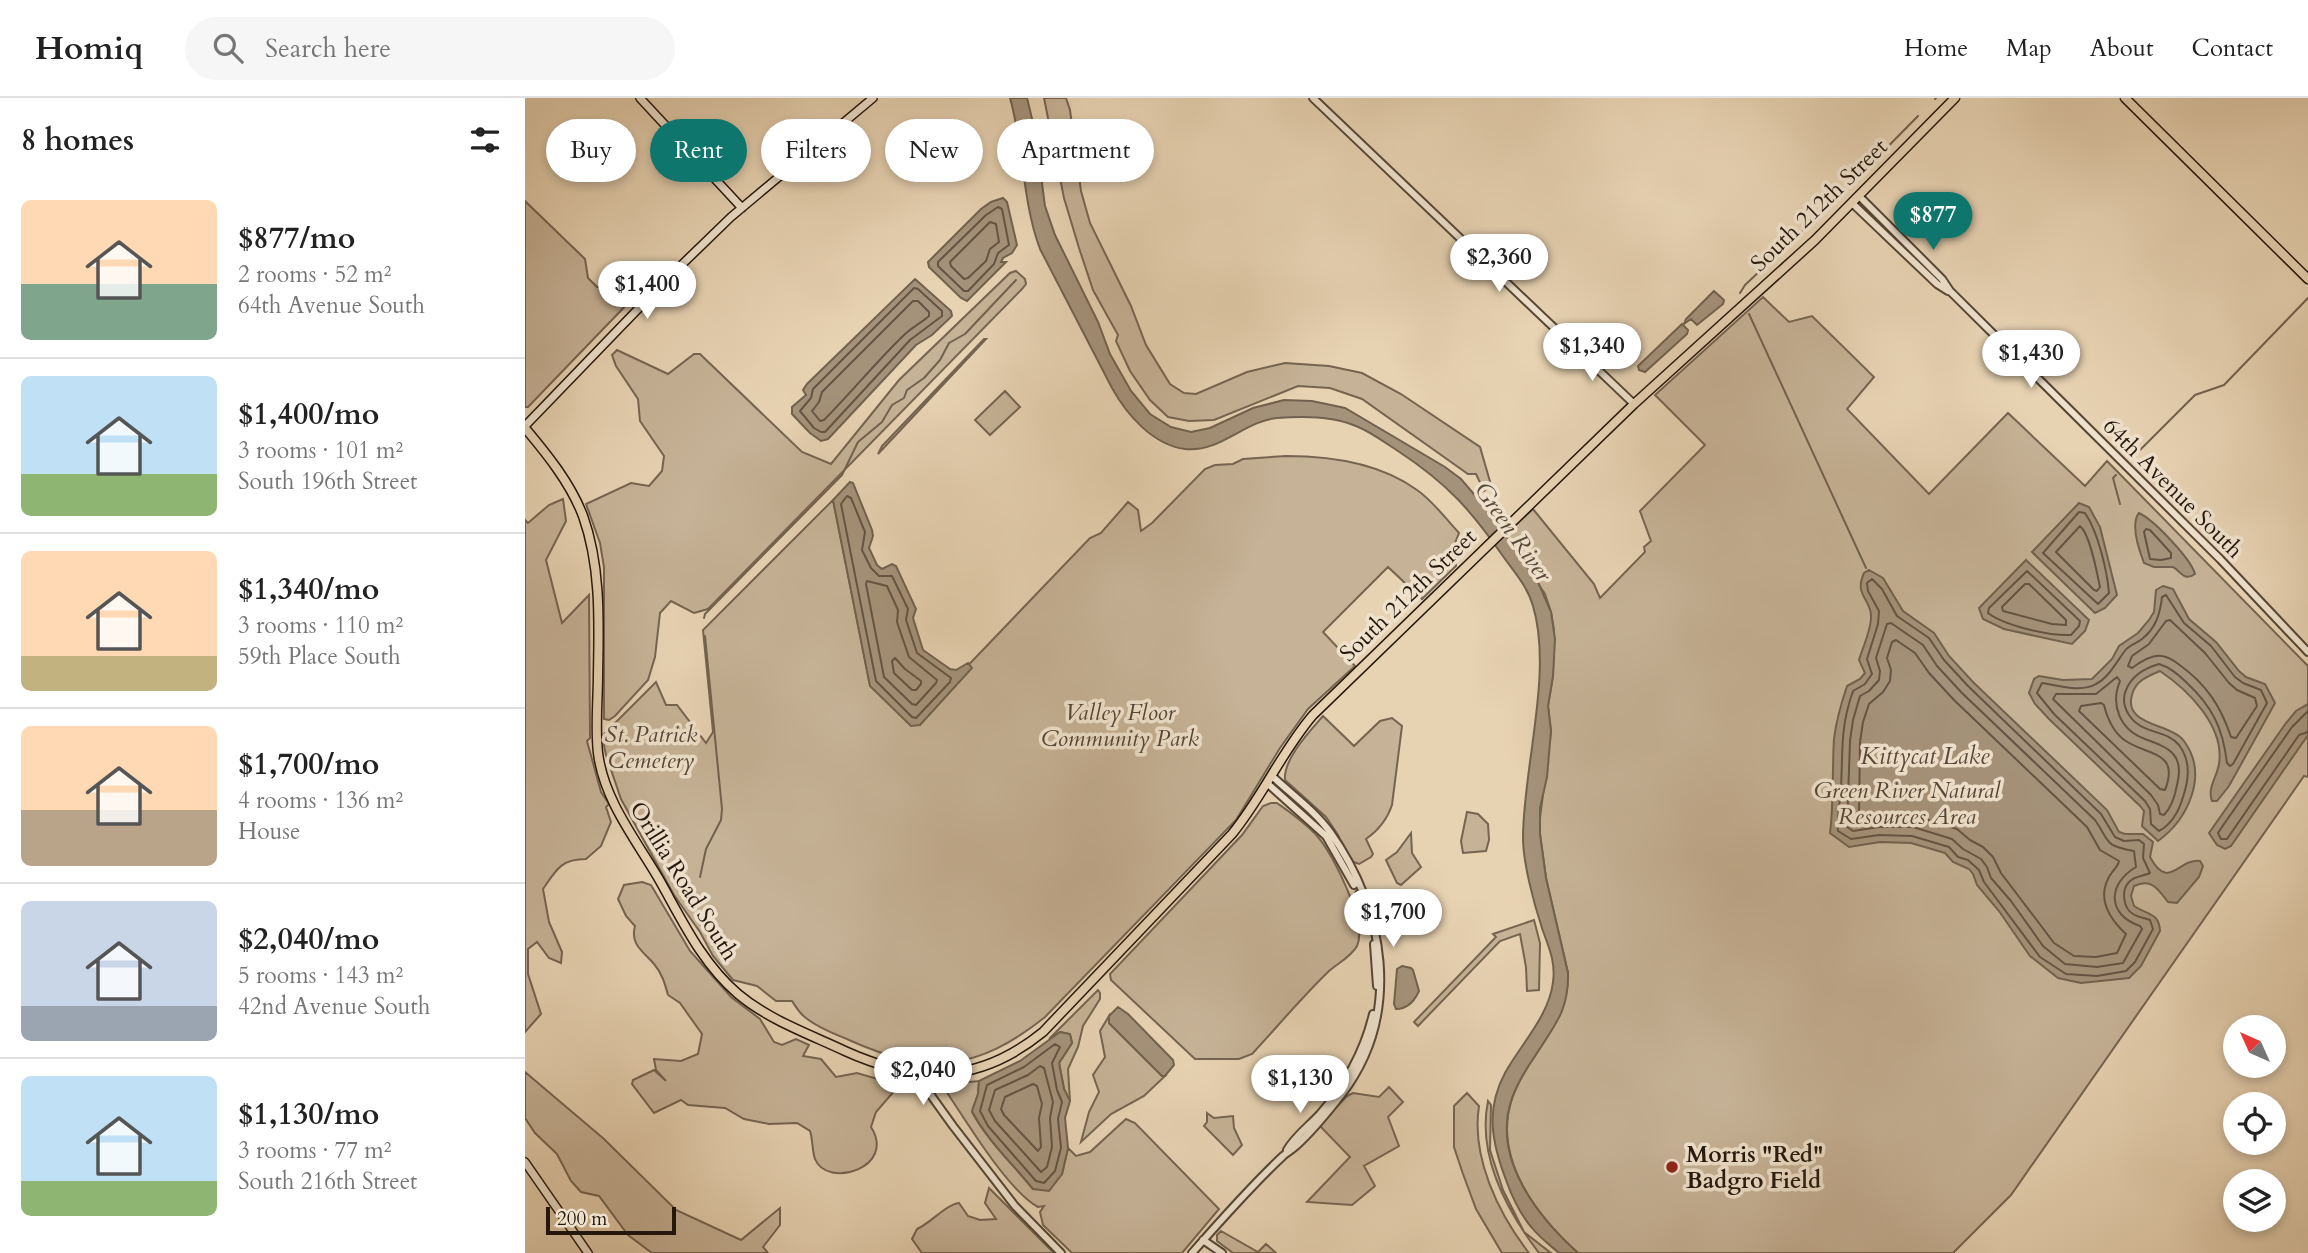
<!DOCTYPE html>
<meta charset="utf-8">
<style>
:root{--surface:#fff;--page:#f6f6f6;--text:#222;--muted:#767676;--line:#e0e0e0;--accent:#0f766e}
body{margin:0;font-family:Cardo,serif;background:var(--page);color:var(--text);height:100vh;display:flex;flex-direction:column;font-size:26px;white-space:nowrap}
*{box-sizing:border-box;margin:0}
p{font-size:23px;color:var(--muted)}
.icon{flex:none;width:38px;height:38px;fill:none;stroke:currentColor;stroke-width:2;stroke-linecap:round;stroke-linejoin:round}
.map{position:relative;flex:1;overflow:hidden}
.details{display:flex;flex-direction:column;background:var(--surface);width:525px}
.details>*{flex:none}
.top-card{position:absolute;left:21px;top:21px;width:665px;height:63px;display:flex;gap:14px}
.needle{width:46px;rotate:315deg}
.tools{position:absolute;left:1698px;top:917px;display:grid;gap:14px}
.tools a{display:grid;place-items:center;width:63px;height:63px;border-radius:50%;background:var(--surface);box-shadow:0 4px 10px #0003;font-size:35px}
.scale{position:absolute;left:21px;bottom:18px;width:130px;box-sizing:border-box;padding-left:7px;border:4px solid #25170c;border-top:0;font-size:19px;line-height:24px;white-space:nowrap;color:#25170c;-webkit-text-stroke:5px #efe2cd;paint-order:stroke}
.price{position:absolute;translate:-50% -60px;padding:0 16px;border-radius:24px;background:#fff;color:#222;font-size:23px;line-height:46px;filter:drop-shadow(0 2px 4px #0008)}
.price::after{content:'';position:absolute;left:50%;top:42px;width:21px;height:16px;margin-left:-10px;background:inherit;clip-path:polygon(0 0,100% 0,50% 100%)}
.price.current{background:var(--accent);color:#fff}
ul{padding:0;list-style:none}
li{display:flex;align-items:center;gap:21px;height:175px;padding:0 21px}
li+li{border-top:2px solid var(--line)}
li span{display:grid;place-items:center;flex:none;width:196px;height:140px;border-radius:10px;color:#555}
li>.icon{margin-inline-start:auto}
span .icon{width:84px;height:84px;fill:#fffc;stroke-width:1}
li b{font-size:30px}
h2{display:flex;justify-content:space-between;align-items:center;height:84px;padding:0 21px;font-size:30px}
.chip{padding:0 24px;border-radius:32px;background:var(--surface);box-shadow:0 4px 10px #0003;font-size:24px;line-height:63px}
.chip.current{background:var(--accent);color:#fff}
header{display:flex;align-items:center;gap:42px;box-sizing:border-box;height:98px;padding:0 35px;background:var(--surface);border-bottom:2px solid var(--line)}
header strong{font-size:33px}
nav{display:flex;gap:38px;margin-inline-start:auto;font-size:24px}
.search{width:490px;height:63px;background:var(--page);display:flex;align-items:center;gap:18px;box-sizing:border-box;padding:0 24px;border-radius:38px;color:var(--muted);font-size:26px}
main{display:flex;flex:1;min-height:0}
.map>svg:first-child{display:block}
.green{fill:#c6b296;stroke:#766451;stroke-width:2}
.water{fill:#a5927a;stroke:#72614e;stroke-width:2}
.lines{fill:none;stroke-linecap:round;stroke-linejoin:round}
.shore{stroke:#655443;stroke-width:2}
.stream{stroke:#72614e;stroke-width:2}
.tertiary-casing{stroke:#564636;stroke-width:10}
.secondary-casing{stroke:#25170c;stroke-width:10}
.primary-casing{stroke:#25170c;stroke-width:11}
.tertiary{stroke:#efe2cd;stroke-width:6}
.secondary{stroke:#efe2cd;stroke-width:7}
.primary{stroke:#e7d2b2;stroke-width:8}
.poi-dot{fill:#8f2418;stroke:#efe2cd;stroke-width:2.5}
.labels{text-anchor:middle;dominant-baseline:central;stroke-width:7;stroke-linejoin:round;paint-order:stroke}
.street-label{font-size:23px;fill:#25170c;stroke:#efe2cd}
.park-label{font-size:23px;font-style:italic;fill:#554635;stroke:#efe2cd}
.poi-label{font-size:23px;font-weight:bold;fill:#25170c;stroke:#efe2cd;text-anchor:start}
.water-label{font-size:24px;font-style:italic;fill:#584838;stroke:#efe2cd}
</style>
<header>
<strong>Homiq</strong>
<div class="search"><svg class="icon" aria-label="search" viewBox="0 0 24 24"><circle cx="10" cy="10" r="6"/><path d="M15 15l6 6"/></svg>Search here</div>
<nav><a>Home</a><a>Map</a><a>About</a><a>Contact</a></nav>
</header>
<main>
<section class="details">
<h2>8 homes<svg class="icon" aria-label="filters" viewBox="0 0 24 24"><path d="M4 7h16M4 17h16"/><circle cx="9" cy="7" r="2"/><circle cx="15" cy="17" r="2"/></svg></h2>
<ul>
<li><span style="background:linear-gradient(#ffd9b3 60%,#7fa58c 0)"><svg class="icon" aria-label="home" viewBox="0 0 24 24"><path d="M3 11l9-7 9 7M6 9v11h12V9"/></svg></span><div><b>$877/mo</b><p>2 rooms · 52 m²</p><p>64th Avenue South</p></div></li>
<li><span style="background:linear-gradient(#bfe0f5 70%,#8fb573 0)"><svg class="icon" aria-label="home" viewBox="0 0 24 24"><path d="M3 11l9-7 9 7M6 9v11h12V9"/></svg></span><div><b>$1,400/mo</b><p>3 rooms · 101 m²</p><p>South 196th Street</p></div></li>
<li><span style="background:linear-gradient(#ffd9b3 75%,#c2b280 0)"><svg class="icon" aria-label="home" viewBox="0 0 24 24"><path d="M3 11l9-7 9 7M6 9v11h12V9"/></svg></span><div><b>$1,340/mo</b><p>3 rooms · 110 m²</p><p>59th Place South</p></div></li>
<li><span style="background:linear-gradient(#ffd9b3 60%,#b9a48a 0)"><svg class="icon" aria-label="home" viewBox="0 0 24 24"><path d="M3 11l9-7 9 7M6 9v11h12V9"/></svg></span><div><b>$1,700/mo</b><p>4 rooms · 136 m²</p><p>House</p></div></li>
<li><span style="background:linear-gradient(#c9d6e8 75%,#9aa5b1 0)"><svg class="icon" aria-label="home" viewBox="0 0 24 24"><path d="M3 11l9-7 9 7M6 9v11h12V9"/></svg></span><div><b>$2,040/mo</b><p>5 rooms · 143 m²</p><p>42nd Avenue South</p></div></li>
<li><span style="background:linear-gradient(#bfe0f5 75%,#8fb573 0)"><svg class="icon" aria-label="home" viewBox="0 0 24 24"><path d="M3 11l9-7 9 7M6 9v11h12V9"/></svg></span><div><b>$1,130/mo</b><p>3 rooms · 77 m²</p><p>South 216th Street</p></div></li>
</ul>
</section>
<div class="map">
<svg width="1783" height="1155" viewBox="0 0 1783 1155">
<rect width="100%" height="100%" fill="#e7d2b2"/>
<filter id="stains"><feTurbulence type="fractalNoise" baseFrequency=".00286" numOctaves="4"/><feColorMatrix values="0 0 0 0 .2 0 0 0 0 .09 0 0 0 0 .02 0 0 0 .5 -.17"/></filter>
<radialGradient id="worn" r=".72"><stop offset=".6" stop-color="#630" stop-opacity="0"/><stop offset="1" stop-color="#630" stop-opacity=".3"/></radialGradient>
<path class="green" d="M519 0H541L545 12 556 93 565 125 606 208 621 247 645 286 659 295 671 296 722 274 760 265 804 268 837 275 876 296 955 349 966 387 959 393 951 376H943L837 301 805 290 773 288 689 322 664 323 643 319 625 302 605 273 591 243 593 237 568 192 554 150 539 100Z
M0 103 60 161 63 180 72 189 109 186 108 200 3 309H0Z
M491 173 500 181 501 186 497 191 183 511 169 515 146 503 135 515 130 559 123 582 90 618 84 622 79 621V469L75 445 61 406 106 385 124 388 137 373 139 358 115 323 113 301 91 268 87 257 92 252 143 276 169 256H175L277 354 306 366 374 282 485 175Z
M1238 199 1264 224 1287 218 1349 279 1322 311 1404 396 1483 315 1560 388 1582 363 1783 568V679L1779 678 1486 1097 1428 1155H1053C1012 1118 967 1060 987 1001 992 986 1001 971 1010 958 1027 931 1044 909 1043 875L1021 780 1014 728 1026 633 1023 608 1028 578 1029 532 1026 514 1020 496 980 437 1008 411 1069 486 1075 500 1120 454 1119 449 1126 443 1115 413 1180 347 1130 297Z
M459 241H461L353 356 357 348Z
M480 293 495 309 465 337 450 322Z
M761 358C805 358 855 365 892 392 908 403 920 420 934 435L928 450 931 468 897 501 863 469 798 534 830 568 783 611 755 650 711 722 520 919C452 973 404 978 324 942 310 936 293 930 281 920 275 916 271 909 267 903H251L232 888 208 882 188 858 175 834 149 797 96 701 81 657 77 638 131 584 141 607H152L181 645 188 634 178 532 308 402 345 587 386 627 565 440 576 435 603 404 613 412 616 433 627 425 680 371 690 367 708 366 718 361Z
M38 401 41 423 21 462 37 525 64 497 65 640 62 643 76 694 84 706 81 709 86 724 76 748 61 761C36 761 31 772 18 791L24 824 37 854 36 865 24 860 12 844 3 851V876L16 916 0 934V422L3 425 24 407Z
M798 618 829 648 855 623 867 620 877 628 867 707C862 722 854 732 841 741L848 756 846 759 834 766 826 763 813 737 801 719 760 682C758 661 785 633 798 618Z
M746 705H752C766 715 782 726 793 739 808 756 843 826 832 848 827 858 812 866 804 873 777 899 753 928 727 956L714 961H670L586 882 585 876 717 737 738 708Z
M942 714 953 716 963 726 964 742 961 753 938 755 936 743Z
M886 735 887 755 896 769 876 787 872 785 861 762 872 754Z
M117 784 126 787 165 853 206 899 235 921 249 944 257 947 271 941 284 947 278 958 296 961 311 979 332 975 370 986 371 991 351 1014 346 1029C372 1070 302 1091 290 1061 287 1053 288 1042 285 1033L272 1025 244 1026 219 1021 200 1010 163 1007 156 1002 129 1015 107 986 108 982 129 972 141 983 131 972 129 961 156 963 173 956 177 936 155 905 143 897C140 886 137 875 129 866 118 853 105 847 110 828L101 818 93 801 99 787Z
M1009 822 1015 845 1014 892 1002 893 1001 869 995 836 975 843 893 928 889 924 971 839 968 836Z
M573 892 575 895V901L558 928 553 949 543 971 545 1003 539 991 534 965 547 945 545 936 535 934 524 941Z
M584 918V925L637 978H640L619 998 586 1016 556 1044 564 1014 574 994 568 977 580 959 575 933Z
M0 974 79 1041 151 1112 216 1142 255 1110V1127L238 1149 243 1155H127L103 1137 74 1098 56 1094 46 1083 32 1056 10 1035 0 1020Z
M454 983 453 996 447 1014C462 1042 487 1065 508 1091L537 1076 543 1050 551 1058 565 1054 601 1021 610 1025 694 1111 657 1155H547L518 1127 515 1114 519 1108 513 1109C482 1092 440 1021 419 990L423 986Z
M864 989 878 1004 863 1019 874 1048 839 1068 850 1088 827 1107 782 1104 825 1059 794 1027 822 998 828 995 854 999Z
M942 995 954 1008C946 1059 973 1115 1004 1155H977L951 1111 938 1076 929 1049V1008Z
M963 1003 966 1007 965 1052 978 1092 999 1134 1026 1155H1014C982 1113 952 1057 963 1003Z
M682 1015 689 1020 708 1018 709 1030 717 1047 708 1057 679 1028 682 1024Z
M464 1090 529 1155H397L387 1141 392 1131C406 1125 420 1107 434 1105L443 1118 455 1122 471 1121 460 1105Z
M696 1133 733 1154 741 1146 751 1155H708L692 1143V1137Z"/>
<path class="water" d="M485 0H502L510 33 520 108 530 137 573 224 585 256 606 293 625 316 646 329 666 334 685 330 728 310 759 302 787 303 820 310 920 369 936 381 966 416 1013 484 1026 514 1030 541 1028 578 1023 608 1026 633 1022 679 1015 710V737L1021 780 1043 875C1044 913 1029 928 1010 958 1001 971 992 986 987 1000 966 1060 1012 1118 1053 1155H1034C1025 1147 1015 1140 1007 1130 995 1116 987 1099 981 1082 967 1045 960 1012 980 975 996 946 1024 918 1028 884 1031 863 1023 848 1017 830 1009 806 998 765 998 740 998 670 1028 575 1008 508 1003 490 991 476 980 461 946 412 923 386 873 353 859 344 846 334 831 328 808 318 776 318 752 320 719 323 695 355 660 351 628 347 602 317 587 290L515 151C497 103 499 49 485 0Z
M478 100 482 104 492 147 487 155 478 160 476 164H481L442 203 436 200 404 169 403 164 456 111 466 104Z
M390 181 426 213 427 218 407 237 391 247 303 341 296 343 285 335 267 316V309L281 297 278 292 282 286Z
M1189 193 1199 202 1198 206 1172 227 1166 221 1159 226 1161 221Z
M1157 226 1163 232 1162 236 1120 274 1114 272 1113 268Z
M325 384 328 385 347 432 348 438 344 450 352 467 357 471 367 466 371 468 391 511 388 520 398 552 425 571 431 572 443 565 447 570 395 627 386 628 345 588 308 402Z
M1554 405 1564 409 1575 429 1592 497 1580 510 1570 515 1507 454Z
M1614 415C1629 422 1666 461 1670 476 1659 484 1656 473 1648 469H1629L1619 465C1614 452 1605 426 1614 415Z
M1501 462 1564 522 1560 533 1547 546 1479 531 1458 521 1454 510Z
M1344 472 1358 480 1378 513 1409 535 1424 558 1448 584 1582 712 1594 734 1600 736H1618L1628 744 1625 759C1644 794 1653 760 1675 763L1678 768 1674 779 1652 805 1643 804C1633 791 1627 780 1609 788L1606 798 1609 808C1622 817 1634 814 1635 833L1616 868 1604 880 1556 885 1533 880 1505 858 1474 813 1452 787 1448 776 1444 771 1428 764 1420 755 1386 745 1355 744 1324 749 1305 735C1309 703 1307 673 1309 641 1311 623 1316 606 1322 588L1335 581 1340 575 1334 562C1338 548 1347 531 1346 517 1345 500 1329 497 1339 475Z
M1638 488 1648 491 1664 521 1691 544 1714 573 1721 579 1740 586 1750 605 1704 688 1692 703H1687C1682 690 1692 679 1694 666 1700 628 1663 592 1635 573 1623 578 1610 583 1607 597 1598 628 1646 625 1659 643 1684 677 1663 721 1633 743L1617 728 1619 713 1615 708 1524 621 1510 606 1504 595 1509 581 1514 578 1538 582 1567 581 1587 561 1594 548 1613 535 1624 522 1629 514 1631 492Z
M1783 606V637L1706 748 1700 751 1692 747 1684 735 1761 625 1771 613Z
M877 868 886 870 888 872 894 893C889 904 882 911 871 911L869 906 872 871Z
M593 909 603 916 648 962 649 967 640 978H637L584 925V918Z
M535 934 545 936 547 945 534 965 539 991 545 1003 540 1020 543 1050 537 1076 524 1093 508 1091C487 1065 462 1042 447 1013L453 996 454 983 495 963Z"/>
<g class="lines">
<path class="shore" d="M473 109 477 111 484 147 473 155 469 166 443 193H439L413 168V164L461 117Z
M465 124 471 126 474 144 465 151 461 163 443 180 439 181 426 168 425 164Z
M389 190 393 191 417 213V218L385 242 300 334H296L289 330 275 313 286 300 288 291Z
M388 203H393L404 214V218C396 225 386 230 378 238 350 265 326 295 299 322L295 323 287 313 294 304 297 294Z
M322 398 326 400 340 434 337 452 346 470 354 478H367L383 511 381 522 392 555 426 580 425 584 391 620 387 619 351 583 316 406Z
M1554 414 1560 415C1573 434 1582 472 1584 495L1573 506 1518 455Z
M1555 428C1565 436 1572 475 1575 489L1572 493 1569 492 1531 454Z
M1621 431 1625 432 1646 455V460L1636 462 1625 461 1619 434Z
M1502 473 1555 523 1554 528 1546 537C1525 538 1480 528 1463 515L1464 510Z
M1347 481 1357 491 1372 518 1404 540 1419 562 1443 588 1576 716 1590 739 1599 743 1614 742 1619 746 1618 760 1625 775C1619 778 1609 778 1604 784 1596 792 1598 810 1608 816 1612 819 1619 820 1625 822L1628 831 1610 864 1601 873 1572 878 1541 876 1515 859 1459 784 1454 772 1443 762 1433 759 1424 749 1387 738 1354 737 1326 741 1313 733C1312 719 1315 704 1316 689 1318 652 1315 630 1328 593L1340 586 1347 576 1342 561 1353 526 1354 513 1343 493 1342 485Z
M342 483 362 488 373 512 372 524 384 559 412 582 411 585 391 607 387 606 359 579 341 486Z
M1500 486H1504L1541 522V527L1527 526 1478 513 1477 509Z
M1641 497 1659 525 1686 548 1710 579 1718 585 1736 592 1742 605 1708 666 1705 668 1702 665C1698 630 1687 608 1661 584 1654 577 1644 569 1634 566 1620 570 1607 577 1601 592 1597 601 1599 609 1604 617 1617 637 1641 631 1654 647 1666 663 1664 681 1658 699 1654 713 1647 726 1634 733L1626 726 1625 711 1620 703 1529 616 1512 595 1517 585C1532 587 1556 595 1571 586 1583 580 1591 565 1599 554 1603 547 1611 546 1617 541 1631 530 1635 516 1637 499Z
M1645 522 1680 555 1704 585 1712 592 1730 600 1732 608 1711 640 1706 639C1696 609 1682 587 1656 568 1651 564 1644 559 1637 558 1627 556 1615 564 1607 570L1603 568 1607 558 1624 546 1641 523Z
M1366 525 1398 547 1412 568 1437 595 1570 722C1586 745 1578 747 1609 753L1611 769C1582 786 1582 817 1615 828L1617 831 1598 865 1572 869 1540 866 1518 848 1486 803 1466 780 1462 769 1456 761 1438 751 1427 741 1388 729H1354L1328 733 1322 729 1325 643 1328 622 1335 598 1344 593 1354 582 1355 573 1351 560 1362 526Z
M1371 542 1390 555 1404 575 1429 602 1562 729 1575 752 1594 763C1593 769 1586 774 1583 781 1572 803 1586 822 1601 836L1592 855 1571 859 1549 858 1529 845 1476 775 1468 759 1458 749 1445 742 1432 731 1397 720 1334 719 1335 644 1338 624 1344 606 1358 594 1365 583 1366 572 1362 560 1367 544Z
M370 560 380 571 396 583V586L391 592H387L369 575 367 563Z
M1592 579 1595 583C1585 607 1595 632 1620 641 1644 650 1660 656 1652 687 1650 698 1647 709 1639 717L1635 716 1633 707 1626 697 1528 601 1531 596H1571Z
M1576 605 1579 607C1582 619 1588 633 1598 641 1619 658 1656 651 1640 692L1635 691 1554 613 1556 608Z
M1783 613 1767 629 1699 726 1693 735 1696 741H1702L1774 637 1783 634
M530 946 535 949 527 965 532 992 537 1004 533 1021 536 1050 530 1073 519 1085 511 1083 463 1028 455 1013 462 987 499 969Z
M515 968 519 970 528 1004 525 1020 527 1049 522 1069 516 1074 470 1023 464 1012 470 992 503 977Z
M508 986 512 988 517 1006 514 1020 516 1049 513 1053 479 1017 476 1011 480 999Z"/>
<path class="stream" d="M1410 1 1411 0
M1334 78 1393 18
M1215 195 1220 187 1308 104
M1224 216 1341 470
M1606 361 1670 297 1699 287 1783 200
M1591 377 1588 380 1595 406
M179 520 180 516 317 377 333 344 357 324 367 307 379 300 382 292 399 280 415 262 424 245 440 236 491 182
M175 779 181 751 196 722 197 711 180 538"/>
<g class="tertiary-casing">
<path id="tertiary" d="M788 0 1109 306
M1334 98 1417 181 1425 193 1695 461 1783 554
M1327 105 1412 186 1423 193
M743 686 801 738 829 787
M834 796 844 822
M849 846 852 888
M401 977 405 996 428 1028 490 1108 536 1155
M762 1052C770 1038 784 1028 795 1016 821 986 839 954 848 916
M678 1142 697 1155
M667 1155C696 1122 726 1088 758 1058 762 1054 767 1052 771 1048 788 1033 803 1014 817 996 878 916 860 811 805 734 789 712 766 696 747 678"/>
</g>
<g class="secondary-casing">
<path id="secondary" d="M115 0 217 110
M0 328 142 181 206 119 348 0
M0 1064 63 1155"/>
</g>
<g class="primary-casing">
<path id="primary" d="M1600 0 1783 181
M0 330C22 356 46 386 58 418 76 468 74 524 73 576 73 602 70 629 73 655 79 703 112 743 135 783 158 824 177 865 213 896 244 922 284 936 320 953 393 986 454 986 518 934L707 736C738 698 757 653 788 617L1109 306 1290 142 1430 0"/>
</g>
<use href="#tertiary" class="tertiary"/>
<use href="#secondary" class="secondary"/>
<use href="#primary" class="primary"/>
</g>
<circle class="poi-dot" cx="1147" cy="1069" r="7"/>
<g class="labels">
<g class="street-label">
<text transform="translate(1294 107) rotate(-44)">South 212th Street</text>
<text transform="translate(1648 390) rotate(45)">64th Avenue South</text>
<text transform="translate(883 497) rotate(-44)">South 212th Street</text>
<text transform="translate(159 783) rotate(58)">Orillia Road South</text>
</g>
<g class="park-label">
<text x="595" y="614">Valley Floor<tspan x="595" dy="26">Community Park</tspan></text>
<text x="126" y="636">St. Patrick<tspan x="126" dy="26">Cemetery</tspan></text>
<text x="1382" y="692">Green River Natural<tspan x="1382" dy="26">Resources Area</tspan></text>
</g>
<g class="poi-label">
<text x="1161" y="1056">Morris "Red"<tspan x="1161" dy="26">Badgro Field</tspan></text>
</g>
<g class="water-label">
<text transform="translate(988 434) rotate(55)">Green River</text>
<text x="1400" y="658">Kittycat Lake</text>
</g>
</g>
<rect width="100%" height="100%" filter="url(#stains)"/>
<rect width="100%" height="100%" fill="url(#worn)"/>
</svg>
<div class="tools">
<a><svg class="needle" viewBox="-14 -14 28 28"><path d="M0-13l5 13h-10z" fill="#e53935"/><path d="M0 13l5-13h-10z" fill="#767676"/></svg></a>
<a><svg class="icon" aria-label="locate" viewBox="0 0 24 24"><circle cx="12" cy="12" r="6"/><path d="M12 2v4M12 18v4M2 12h4M18 12h4"/></svg></a>
<a><svg class="icon" aria-label="layers" viewBox="0 0 24 24"><path d="M12 4l9 5-9 5-9-5zM3 14l9 5 9-5"/></svg></a>
</div>
<div class="scale">200 m</div>
<b class="price current" style="left:1408px;top:154px">$877</b>
<b class="price" style="left:974px;top:196px">$2,360</b>
<b class="price" style="left:122px;top:223px">$1,400</b>
<b class="price" style="left:1067px;top:285px">$1,340</b>
<b class="price" style="left:1506px;top:292px">$1,430</b>
<b class="price" style="left:868px;top:851px">$1,700</b>
<b class="price" style="left:398px;top:1009px">$2,040</b>
<b class="price" style="left:775px;top:1017px">$1,130</b>
<div class="top-card">
<a class="chip">Buy</a>
<a class="chip current">Rent</a>
<a class="chip">Filters</a>
<a class="chip">New</a>
<a class="chip">Apartment</a>
</div>
</div>
</main>
